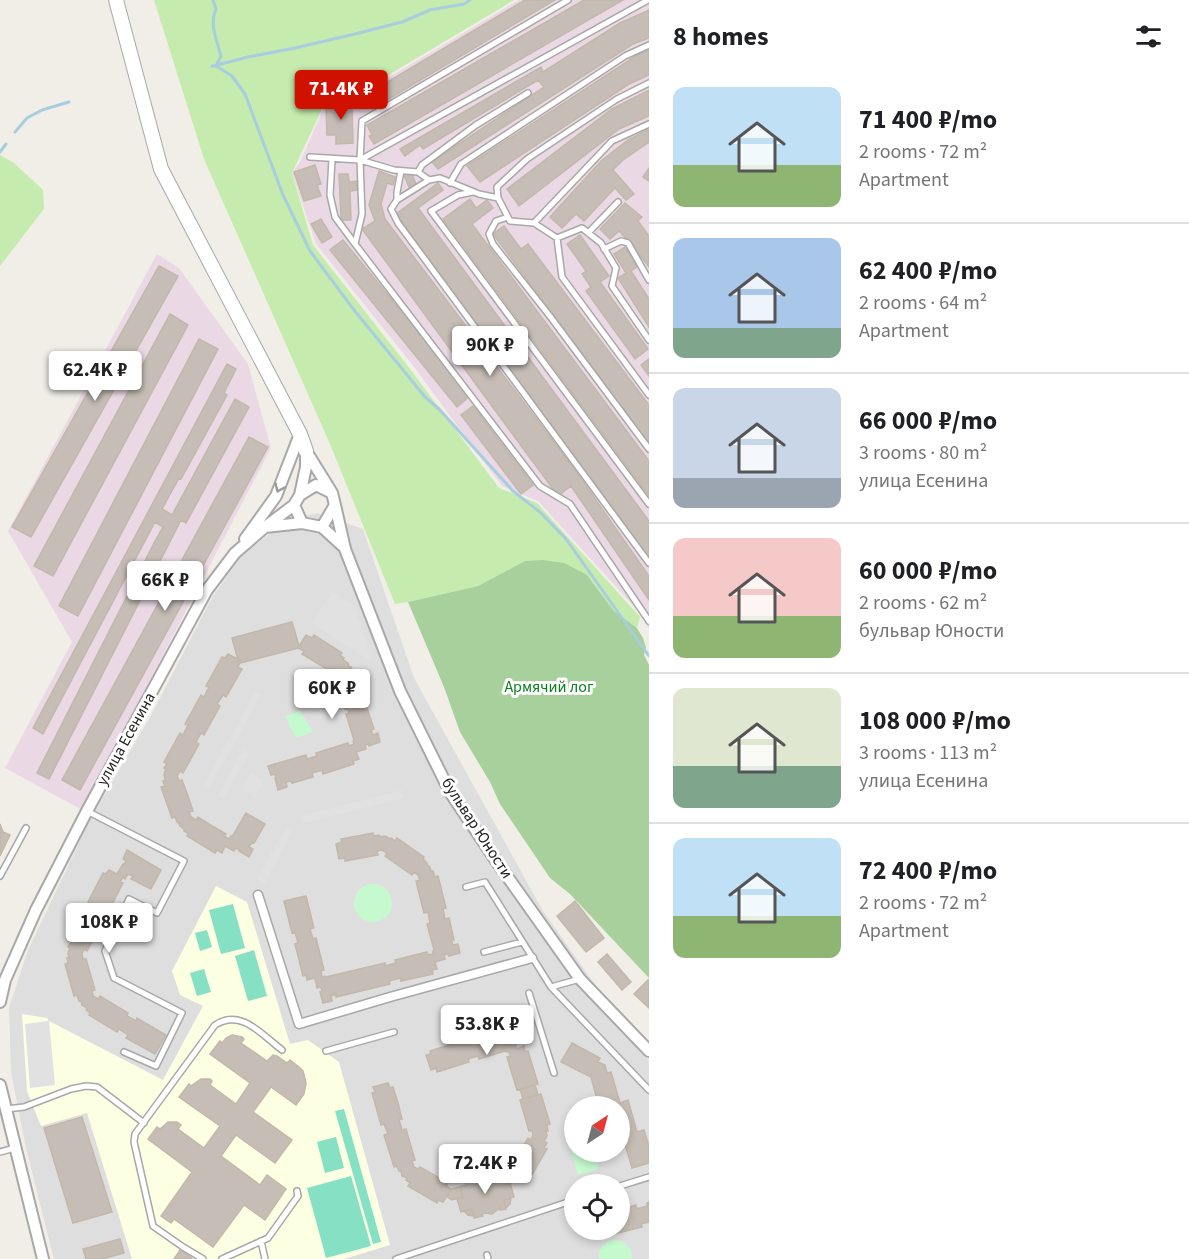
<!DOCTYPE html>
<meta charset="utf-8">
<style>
:root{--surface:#fff;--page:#f6f6f6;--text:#202124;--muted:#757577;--line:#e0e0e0;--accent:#d11100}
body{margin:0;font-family:"Source Sans 3",sans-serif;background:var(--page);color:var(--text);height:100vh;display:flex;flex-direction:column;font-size:22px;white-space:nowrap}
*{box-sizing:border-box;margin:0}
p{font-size:20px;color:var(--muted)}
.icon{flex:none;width:33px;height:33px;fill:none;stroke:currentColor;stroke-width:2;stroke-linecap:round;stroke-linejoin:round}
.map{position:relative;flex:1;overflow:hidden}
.side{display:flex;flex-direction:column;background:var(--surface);width:540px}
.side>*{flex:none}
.needle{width:39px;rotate:36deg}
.tools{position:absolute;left:564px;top:1096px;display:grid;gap:12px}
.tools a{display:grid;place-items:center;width:66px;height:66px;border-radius:50%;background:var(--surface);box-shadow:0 3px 9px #0003;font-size:30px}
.price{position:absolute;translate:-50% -51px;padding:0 14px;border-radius:6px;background:#fff;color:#222;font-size:20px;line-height:39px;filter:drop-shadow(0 2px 3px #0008)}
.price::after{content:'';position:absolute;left:50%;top:36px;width:18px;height:14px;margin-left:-9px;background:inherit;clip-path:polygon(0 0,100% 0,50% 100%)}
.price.selected{background:var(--accent);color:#fff}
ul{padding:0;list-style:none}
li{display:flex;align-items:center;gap:18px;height:150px;padding:0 24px}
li+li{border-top:2px solid var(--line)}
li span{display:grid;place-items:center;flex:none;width:168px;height:120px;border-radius:12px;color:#555}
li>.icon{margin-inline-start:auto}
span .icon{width:72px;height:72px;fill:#fffc;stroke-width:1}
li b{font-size:26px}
h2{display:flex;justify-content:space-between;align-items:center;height:72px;padding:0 24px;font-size:26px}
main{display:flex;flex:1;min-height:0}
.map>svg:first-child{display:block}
.residential{fill:#dfdede;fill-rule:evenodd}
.industrial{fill:#ead9e5}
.education{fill:#fdffe2}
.grass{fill:#c6ebae}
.forest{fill:#a7d09c}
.park{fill:#c5face}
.pitch{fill:#85e0c4}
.parking{fill:#e1e1e1}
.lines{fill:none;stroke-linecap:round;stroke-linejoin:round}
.stream{stroke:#a8cdde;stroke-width:3}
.building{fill:#c6beb6;stroke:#c3b7a9;stroke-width:1.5}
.service-casing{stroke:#a8a8a8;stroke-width:8}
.pedestrian-casing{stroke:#a8a8a8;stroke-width:11}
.minor-casing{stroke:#a8a8a8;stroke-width:14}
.tertiary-casing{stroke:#a8a8a8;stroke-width:16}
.service{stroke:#fff;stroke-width:5}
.pedestrian{stroke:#fff;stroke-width:8}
.minor{stroke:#fff;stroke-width:10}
.tertiary{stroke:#fff;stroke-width:14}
.oneway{stroke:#9b9b9b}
.labels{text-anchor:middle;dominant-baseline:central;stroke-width:6;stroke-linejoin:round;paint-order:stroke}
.park-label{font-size:16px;fill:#0c821f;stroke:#fff}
.street-label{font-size:16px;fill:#212121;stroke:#fff}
</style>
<main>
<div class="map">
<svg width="649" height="1259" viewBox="0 0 649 1259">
<rect width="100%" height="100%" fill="#f1eee7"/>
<path class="residential" d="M318 513 363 529 414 678 543 911 649 1061V1259H54L26 1148 11 1072 9 1008 28 950 90 820 150 717 213 596 243 554 289 519ZM574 1107H620V1152H574ZM574 1185H620V1230H574Z"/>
<path class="industrial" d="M519 0H649V629L639 612 538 501 502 486 411 363 316 244 292 173 300 162 324 107 334 97 361 94Z
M157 254 179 268 248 364 271 448 82 810 5 768 72 642 8 531Z"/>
<path class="education" d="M216 886 247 902 290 1044 308 1040 339 1062 390 1245 344 1259H132L87 1113 41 1126 27 1091 22 1014 47 1018 49 1021 163 1080 203 1006 180 995 172 971Z"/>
<path class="grass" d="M154 0H514L360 92 334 95 323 107 292 173 313 245 407 365 499 488 537 503 640 617 637 628 614 611 587 575 525 561 478 586 408 602 395 604 330 444 204 159Z
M0 155 14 163 43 190 44 209 0 266Z"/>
<path class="forest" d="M543 560 564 563 587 575 614 611 637 628 643 638 646 648 644 655 649 665V978L570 894 550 878 500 804 490 782 460 732 444 687 408 602 478 586 525 561Z"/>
<path class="park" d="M300 711 313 732 296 738 285 716Z
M354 903a19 19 0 1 1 38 0a19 19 0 1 1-38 0Z
M574 1126V1152H594L599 1169 578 1175 565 1129Z
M614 1240C626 1241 632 1247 632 1259H599C598 1248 604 1242 614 1240Z"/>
<path class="pitch" d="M233 904 245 948 221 954 209 910Z
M207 930 212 947 200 951 195 933Z
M254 950 267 996 248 1001 235 956Z
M204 969 211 992 197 996 190 973Z
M344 1109 381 1242 373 1244 335 1111Z
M336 1137 344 1168 325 1173 317 1142Z
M351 1176 371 1246 326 1258 307 1188Z"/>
<path class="parking" d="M332 592 355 606 371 661 312 624Z
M255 692 261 695 209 789 203 786Z
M243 750 249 754 224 799 218 795Z
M251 773 264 781 255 797 242 790Z
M402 790 404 798 302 824 300 816Z
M287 825 294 829 265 883 257 879Z
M49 1021 55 1085 30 1088 25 1024Z"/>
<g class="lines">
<path class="stream" d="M213 0 216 9C209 26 217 40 221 56L216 66
M217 65 248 57 295 48 355 34 402 22 430 10 464 4 470 0
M212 66H216L232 76 245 94 283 195 310 251 354 310 425 397 439 409 513 491 541 513 566 539 649 656
M15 132 27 118 42 110 69 102
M0 152 6 144"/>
</g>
<path class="building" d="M525 0H555L372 109 364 96Z
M584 0H623L374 144 369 136 372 135 367 125Z
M649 10V38L633 44 438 169 432 162 544 87 538 80 423 149 420 145 405 156 400 149 541 67 543 72 620 23Z
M649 50V75L629 84 480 182 467 166 639 54Z
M649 90V116L619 129 519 206 507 189 612 109Z
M354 98V107H352L353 143 336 144V135H327L326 108H336V99Z
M649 129V142L623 160 613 170 634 194 626 200 615 188 584 221 576 214 562 228 550 217 601 161 628 140Z
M315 165 321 184 317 185 321 196 304 201 294 172Z
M649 168V181L643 177Z
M379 171 395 177 393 185 387 183 381 204 385 219 575 470 649 576V600L571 486 558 496 362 229 375 221 369 205Z
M411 172 416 184 409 187 404 175Z
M339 174H348L349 182 357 181V190L350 191 351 220H341Z
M438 183 443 190 418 208 649 521V557L396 214Z
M470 199 476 208 487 200 493 208 472 224 649 461V496L443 219Z
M625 203 642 217 638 221 649 236V267L634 247 619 231 610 239 600 229Z
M321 219 332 237 322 243 311 224Z
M504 226 521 249 528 244 649 405V443L493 234Z
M580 235 609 276 600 282 648 349 635 359 586 291 591 287 582 274 586 271 567 244Z
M343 240 470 396 457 407 330 250Z
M625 247 637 267 631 271 649 299V327L618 278 626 273 614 254Z
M159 266 178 276 31 537 12 527Z
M170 314 188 325 53 576 34 566Z
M199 339 218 349 78 616 59 606Z
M649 359V376L641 365Z
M227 364 236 369 224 393 227 395 181 479 179 478 162 509 172 515 235 399 249 407 186 523 181 520 49 779 37 773 154 543 163 527 155 522 43 734 33 728Z
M473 406 533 485 521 494 461 415Z
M249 437 268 447 80 790 62 780Z
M292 622 299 646 298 648 240 663 241 661 238 660 232 638Z
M306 635 312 638 314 635 342 653 340 655 344 658 343 660 348 663 349 667H351L353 672 356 671 366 703 363 704 364 709 367 708 374 729 371 730 373 735 378 733 380 742 369 746V744L365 745 366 749 356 752 359 759 353 761 354 764 323 774 322 770 312 773 313 777 292 783 291 781 286 782 287 787 278 790 275 778H276L275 774 271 775 268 766 306 755 307 759 317 756 316 753 348 743 349 746 354 744 353 741 354 740 346 714 349 713 348 708 345 709 335 678 338 677 336 671 332 669 330 671 302 654 304 651 298 648Z
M228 654 241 661 238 667 242 669 226 697 223 695 217 704 220 706 204 735 201 733 196 742 199 744 183 773 180 771 177 776 179 781 182 780 188 796 193 811 189 812 191 817 196 820 198 817 212 826 226 834 224 836 229 839 231 836 232 837 246 813 265 824 254 843 252 842 249 847 253 849 249 857 239 851 240 850 236 848 234 851 225 846 222 853 217 850 215 853 187 836 188 833 184 831V829L180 826 178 822H177L175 817 172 818 161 787 165 786 163 781 165 780 164 774 166 769 164 768 167 764 164 762 180 733 183 735 188 725 185 724 201 695 204 697 209 687 206 686 222 657 225 658Z
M0 824 3 832 10 835 0 856Z
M373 833 374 836 379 835 380 837 385 836 390 839 391 838 395 841 397 838 424 857 423 859 427 863 426 864 430 867 431 872 433 871 435 877 438 876 446 908 443 909 445 919 449 918 454 940H451L453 945 458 944 460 953 449 956 448 954 444 955 445 959 435 962 437 969 432 970 433 974 401 981 400 978 389 981 390 984 336 997V994L331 996 332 1001 323 1003 320 992 322 991 321 987 317 988 315 978 307 980 306 975 303 976 295 944 298 943 295 932 292 933 284 901 306 896 314 928 310 929 313 939 316 938 324 970 321 971 322 977 325 976 326 977 385 963V966L396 963 395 960 427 952 428 955 433 954V951L434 950 427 924 430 923 428 912 424 913 416 881 420 880 418 875 414 872 412 875 385 856 387 853 382 850 377 851 378 855 345 861V858L339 859 336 844 342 842 341 839Z
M127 850 161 870 151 889 131 879 133 876 128 874 125 879 123 877 120 882 123 883 108 912 105 911 100 920 103 922 87 951 84 949 82 954 83 959H86L95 990 92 991 93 996 98 999 100 996 128 1013 127 1016 136 1021 137 1018 166 1035 155 1054 126 1038 128 1035 119 1029 117 1032 89 1015 90 1013 86 1010 87 1008 82 1005 81 1000 79 1001 77 995 74 996 65 964 68 963 67 958H69L68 953 70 948 68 947 71 942 68 941 83 912 86 913 91 904 88 902 103 873 106 874 109 870 117 874 123 864 124 865 126 861 123 859Z
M575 901 604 938 586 952 557 916Z
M607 954 631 982 622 990 598 962Z
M648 980H649V1008L634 994Z
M507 1025 510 1036H509L510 1040 513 1039 517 1049 524 1046 525 1052 528 1051 538 1084 517 1090 507 1057 510 1056 509 1051 506 1052 505 1051 479 1059 478 1056 468 1059 469 1062 437 1072 436 1068 431 1070 426 1055 431 1054 430 1051 462 1041 463 1044 473 1041 472 1038 493 1031 494 1034 499 1032 498 1027Z
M232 1035 242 1037 244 1039 241 1043 267 1061 273 1055 277 1056 287 1063 290 1060 299 1067 303 1071 306 1083 304 1094 296 1105 271 1087 253 1112 292 1140 275 1163 236 1135 221 1156 260 1185 267 1175 286 1189 265 1220 244 1205 213 1247 174 1219 171 1223 161 1216 192 1172 148 1139 157 1127 160 1129 168 1122H177L181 1125 178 1129 204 1148 220 1126 179 1097 189 1084 191 1086 201 1079H210L212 1081 210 1085 236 1104 250 1083 210 1054 220 1041 222 1043 226 1038Z
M572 1043 600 1058 598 1062 605 1065 607 1073 611 1072 620 1103 628 1100 637 1132 644 1130 649 1146V1163L632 1168 623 1137 620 1138V1107H599L591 1077 561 1062Z
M388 1083 390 1088 393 1087 398 1103 402 1119 399 1120 402 1130 406 1129 415 1160 412 1161 414 1167 418 1169 420 1167 448 1183 446 1186 451 1189 443 1202 438 1200 437 1203 408 1186 410 1183 406 1180 407 1178 402 1176 401 1171H399L397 1166 394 1167 384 1135 388 1134 384 1124 381 1125 372 1093 375 1092 373 1087Z
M535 1085 538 1095 523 1099 520 1089Z
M541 1094 550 1124 547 1125 548 1131H546L547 1136 544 1141 547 1143 544 1148 547 1149 530 1178 527 1176 525 1180 511 1173 514 1168 511 1166 520 1152 528 1138 531 1140 533 1135 532 1130 529 1131 520 1100Z
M82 1117 112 1212 73 1223 44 1128Z
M494 1172 496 1178 501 1176 504 1185 510 1183 514 1197 504 1200 506 1209 500 1210V1208L492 1214 485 1213 482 1214 483 1216 474 1218 472 1209 461 1212 457 1199 463 1197 460 1187 466 1185 464 1181Z
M511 1173 518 1176 514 1182 504 1185 501 1176Z
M460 1187 463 1197 452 1200 447 1197 451 1189Z
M511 1198 510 1204 506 1208 504 1200Z
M649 1202V1222L641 1224 642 1227 610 1235 609 1232 604 1233 603 1230H620V1210L636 1205 637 1209 647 1206V1203Z
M472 1209 474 1216 468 1215 464 1211Z
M120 1239 124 1253 102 1259H86L83 1249Z
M180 1250 192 1258 191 1259H174Z"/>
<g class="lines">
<g class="service-casing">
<path id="service" d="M648 0 360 160 362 214 355 244 540 486 570 504 649 621
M310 157 360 160 394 170 418 172 429 180 440 178 479 194 498 198 510 221 534 223 557 238 582 228 601 243 616 268 612 286 649 340
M332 159 330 195 335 217 355 244
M360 160 362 121 568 0
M418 172 422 165 476 125 528 93
M429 180 397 200 391 209 398 223 649 563
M450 183 461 164 625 56 649 45
M473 192 458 195 431 211 649 504
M498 198 497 187 527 159 617 99 649 83
M397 200V192L401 171
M508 217 496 221 489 234 493 244 549 315 649 449
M534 223 612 141 649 124
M588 233 618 202
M557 238 562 277 649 395
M604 249 621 241 628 243 649 280
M87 811 184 861 157 913 129 899 105 951 114 978 182 1013 156 1066 124 1052
M0 876 26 828
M466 887 485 882 551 987 649 1090
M484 952 522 942
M551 987 580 979
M529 993 554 1073
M326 1051 394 1032
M6 1109 24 1107 71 1089 86 1086 97 1087 144 1123
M0 1152 15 1148
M620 1186 649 1177
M261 1241 265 1259
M487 1255 488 1259
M203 1259 183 1247 153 1226 134 1142 135 1134 215 1025C241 1008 262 1035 282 1050
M222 1259 268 1238 298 1196 297 1191
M396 1259 574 1200"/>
</g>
<g class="pedestrian-casing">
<path id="pedestrian" d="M258 895 299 1024 390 997 532 958"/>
</g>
<g class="minor-casing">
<path id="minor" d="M306 451 332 493
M316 485 332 493 335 505 322 527 302 523 294 505 300 495Z
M300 495 306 467V451
M335 505 345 549 400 691 450 792 497 862 580 979 649 1051
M265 527 302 523
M322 527 345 548
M245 539 276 496 300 434
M0 1002 5 980 36 910 87 811 207 590 235 553 265 527 294 505
M0 1085 43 1259"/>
</g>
<g class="tertiary-casing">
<path id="tertiary" d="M116 0 161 169 300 434 306 451"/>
</g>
<use href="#service" class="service"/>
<use href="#pedestrian" class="pedestrian"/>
<use href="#minor" class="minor"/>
<use href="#tertiary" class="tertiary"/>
</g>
<defs><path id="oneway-chevron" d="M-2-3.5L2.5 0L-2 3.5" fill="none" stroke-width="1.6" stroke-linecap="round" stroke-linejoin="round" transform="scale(1.5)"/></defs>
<use class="oneway" href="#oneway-chevron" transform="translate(279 488) rotate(114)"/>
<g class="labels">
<g class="park-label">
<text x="549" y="687">Армячий лог</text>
</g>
<g class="street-label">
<text transform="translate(126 739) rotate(-61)">улица Есенина</text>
<text transform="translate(477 828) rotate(57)">бульвар Юности</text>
</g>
</g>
</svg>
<div class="tools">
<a><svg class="needle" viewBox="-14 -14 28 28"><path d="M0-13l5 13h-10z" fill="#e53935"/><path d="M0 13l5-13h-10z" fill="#757577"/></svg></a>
<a><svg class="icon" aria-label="locate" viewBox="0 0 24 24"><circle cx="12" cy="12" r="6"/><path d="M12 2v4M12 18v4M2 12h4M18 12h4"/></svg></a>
</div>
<b class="price selected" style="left:341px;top:121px">71.4K ₽</b>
<b class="price" style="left:490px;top:377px">90K ₽</b>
<b class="price" style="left:95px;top:402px">62.4K ₽</b>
<b class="price" style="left:165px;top:612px">66K ₽</b>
<b class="price" style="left:332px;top:720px">60K ₽</b>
<b class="price" style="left:109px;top:954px">108K ₽</b>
<b class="price" style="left:487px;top:1056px">53.8K ₽</b>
<b class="price" style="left:485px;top:1195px">72.4K ₽</b>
</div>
<section class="side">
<h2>8 homes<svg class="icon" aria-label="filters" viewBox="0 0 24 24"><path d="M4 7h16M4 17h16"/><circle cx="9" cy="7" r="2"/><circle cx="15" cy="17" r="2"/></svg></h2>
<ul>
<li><span style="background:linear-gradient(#bfe0f5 65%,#8fb573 0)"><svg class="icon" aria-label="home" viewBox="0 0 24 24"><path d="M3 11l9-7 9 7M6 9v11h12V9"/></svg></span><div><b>71 400 ₽/mo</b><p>2 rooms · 72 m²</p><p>Apartment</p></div></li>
<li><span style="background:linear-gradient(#a9c7e8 75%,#7fa58c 0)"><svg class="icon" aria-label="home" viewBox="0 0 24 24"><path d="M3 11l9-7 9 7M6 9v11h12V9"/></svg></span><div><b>62 400 ₽/mo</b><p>2 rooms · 64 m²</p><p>Apartment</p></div></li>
<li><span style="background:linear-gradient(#c9d6e8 75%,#9aa5b1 0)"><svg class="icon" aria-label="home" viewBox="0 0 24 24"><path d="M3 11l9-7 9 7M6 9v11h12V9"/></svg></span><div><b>66 000 ₽/mo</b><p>3 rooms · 80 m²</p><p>улица Есенина</p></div></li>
<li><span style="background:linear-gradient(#f6c9c9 65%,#8fb573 0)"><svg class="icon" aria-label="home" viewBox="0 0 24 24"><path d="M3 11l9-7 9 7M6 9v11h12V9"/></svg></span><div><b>60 000 ₽/mo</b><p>2 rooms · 62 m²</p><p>бульвар Юности</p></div></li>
<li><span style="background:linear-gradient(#dfe7d0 65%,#7fa58c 0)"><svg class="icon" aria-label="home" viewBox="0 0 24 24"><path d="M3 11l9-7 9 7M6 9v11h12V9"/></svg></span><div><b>108 000 ₽/mo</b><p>3 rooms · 113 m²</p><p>улица Есенина</p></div></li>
<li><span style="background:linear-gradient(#bfe0f5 65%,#8fb573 0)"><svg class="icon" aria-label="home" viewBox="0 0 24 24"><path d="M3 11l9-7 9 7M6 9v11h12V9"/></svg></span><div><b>72 400 ₽/mo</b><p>2 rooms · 72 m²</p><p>Apartment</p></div></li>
</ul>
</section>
</main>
